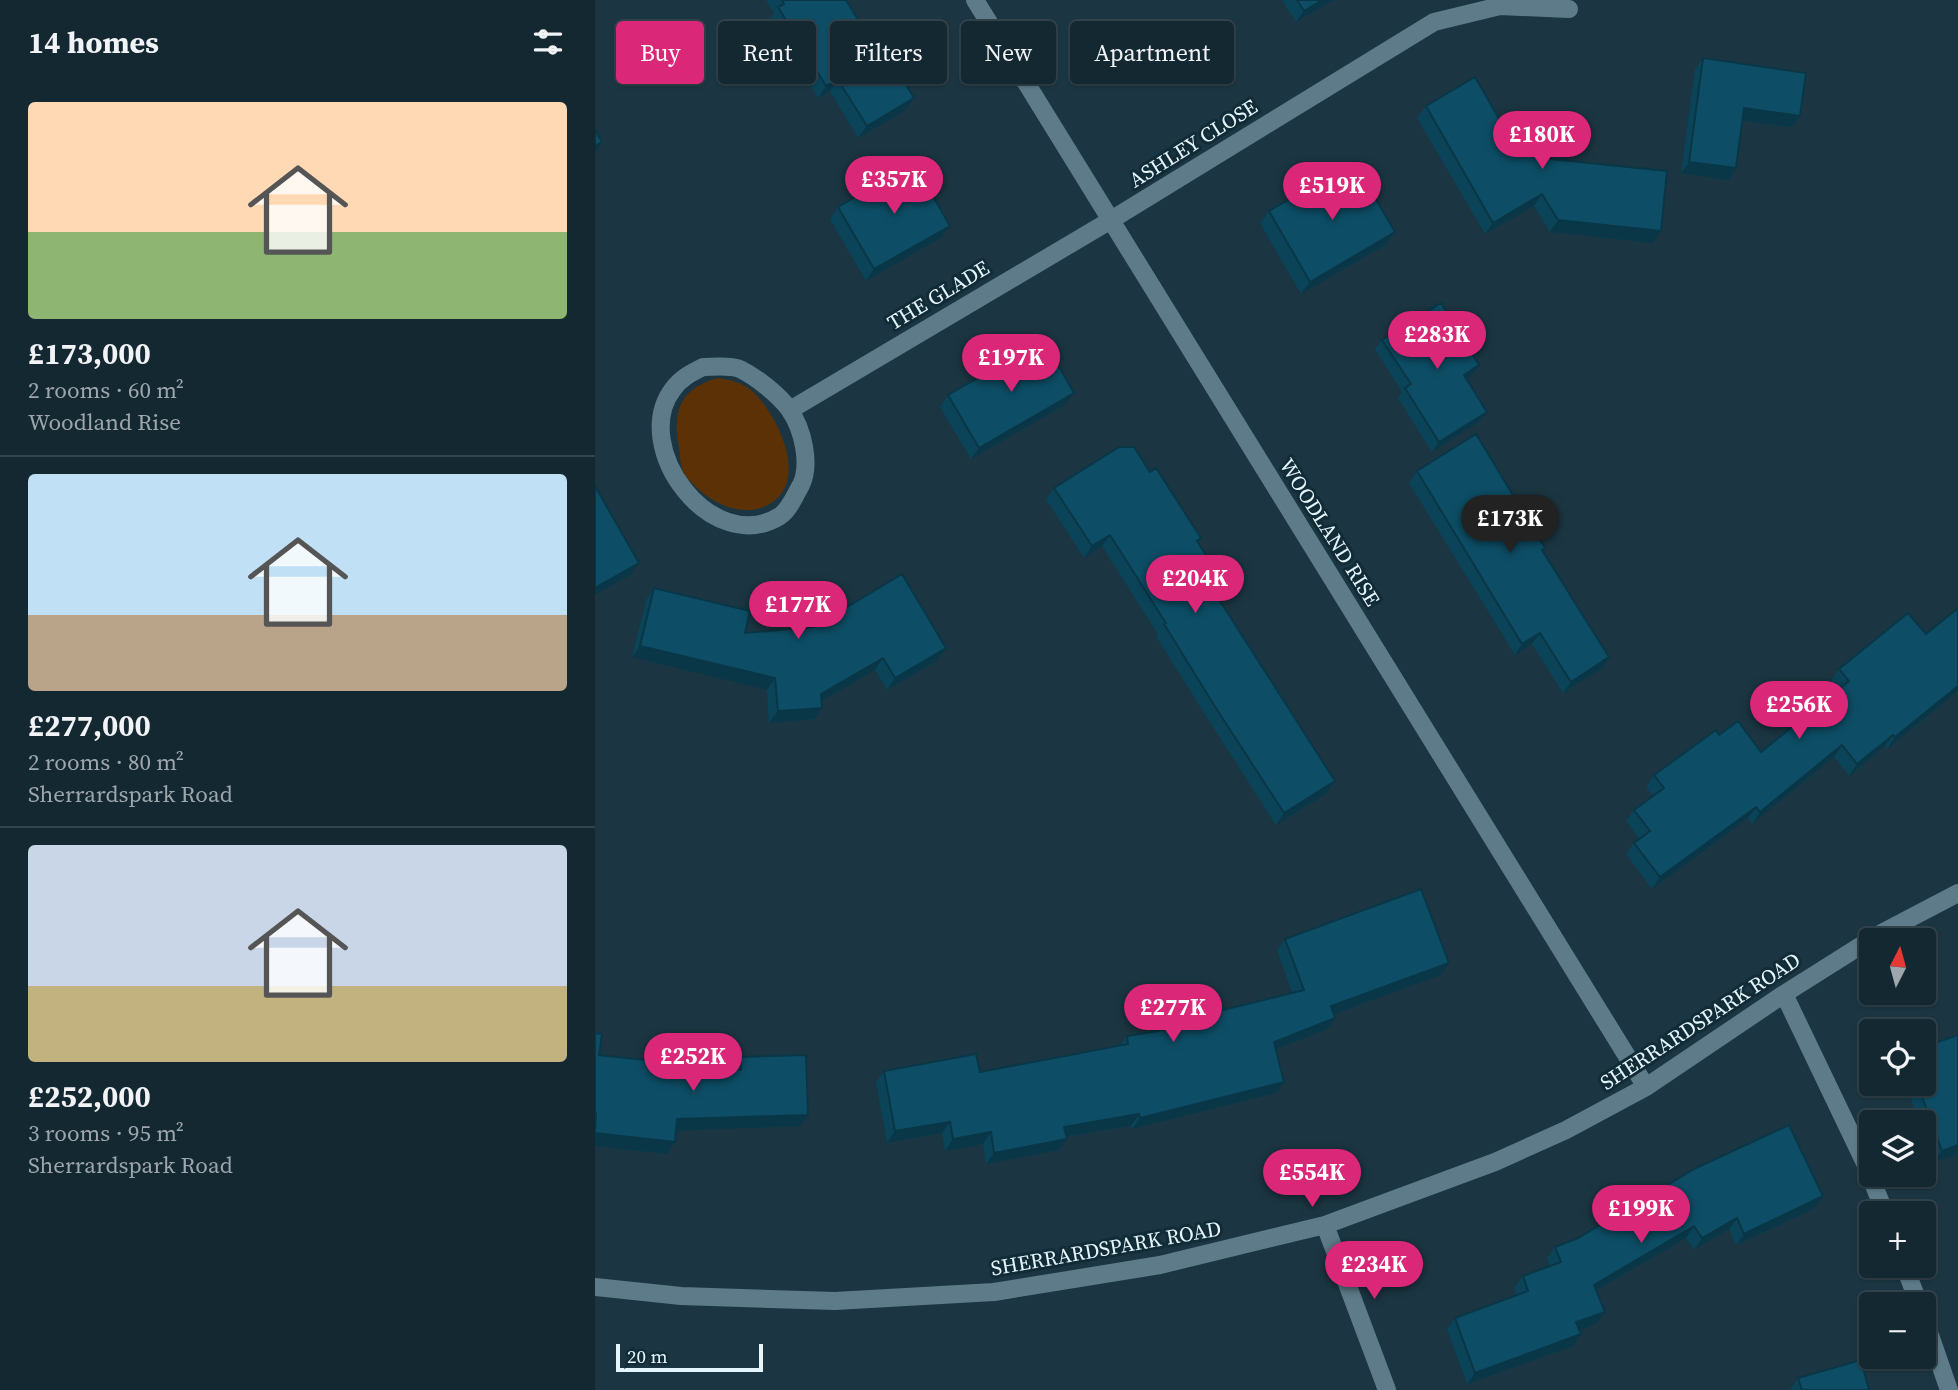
<!DOCTYPE html>
<meta charset="utf-8">
<style>
:root{--surface:#142832;--page:#21343e;--text:#f1f3f6;--muted:#9da6ac;--line:#33444d;--accent:#db2777}
body{margin:0;font-family:"Source Serif 4",serif;background:var(--page);color:var(--text);height:100vh;display:flex;flex-direction:column;font-size:26px;white-space:nowrap}
*{box-sizing:border-box;margin:0}
p{font-size:23px;color:var(--muted)}
.icon{flex:none;width:38px;height:38px;fill:none;stroke:currentColor;stroke-width:2;stroke-linecap:round;stroke-linejoin:round}
.map{position:relative;flex:1;overflow:hidden}
.side{display:flex;flex-direction:column;background:var(--surface);width:595px}
.side>*{flex:none}
.banner{position:absolute;left:21px;top:21px;width:665px;height:63px;display:flex;gap:14px}
.needle{width:46px;rotate:6deg}
.fabs{position:absolute;left:1264px;top:928px;display:grid;gap:14px}
.fabs a{display:grid;place-items:center;width:77px;height:77px;border-radius:7px;background:var(--surface);box-shadow:0 2px 5px #0004,0 0 0 2px var(--line);font-size:35px}
.scale{position:absolute;left:21px;bottom:18px;width:147px;box-sizing:border-box;padding-left:7px;border:4px solid #e5f5fc;border-top:0;font-size:19px;line-height:24px;white-space:nowrap;color:#e5f5fc;-webkit-text-stroke:5px #112c37;paint-order:stroke}
.price{position:absolute;translate:-50% -60px;padding:0 16px;border-radius:24px;background:var(--accent);color:#fff;font-size:23px;line-height:46px;filter:drop-shadow(0 2px 4px #0008)}
.price::after{content:'';position:absolute;left:50%;top:42px;width:21px;height:16px;margin-left:-10px;background:inherit;clip-path:polygon(0 0,100% 0,50% 100%)}
.price.active{background:#222;color:#fff}
ul{padding:0;list-style:none}
li{display:grid;align-content:center;gap:14px;height:371px;padding:0 28px}
li+li{border-top:2px solid var(--line)}
li span{display:grid;place-items:center;height:217px;border-radius:7px;color:#555}
li>.icon{margin-inline-start:auto}
span .icon{width:126px;height:126px;fill:#fffc;stroke-width:1}
li b{font-size:30px}
h2{display:flex;justify-content:space-between;align-items:center;height:84px;padding:0 28px;font-size:30px}
.pill{padding:0 24px;border-radius:7px;background:var(--surface);box-shadow:0 2px 5px #0004,0 0 0 2px var(--line);font-size:24px;line-height:63px}
.pill.active{background:var(--accent);color:#fff}
main{display:flex;flex:1;min-height:0}
.map>svg:first-child{display:block}
.green{fill:#5b3105}
.lines{fill:none;stroke-linecap:round;stroke-linejoin:round}
.minor{stroke:#5d7b89;stroke-width:18}
.wall{fill:#0b4358}
.shaded-wall{fill:#093747}
.building{fill:#0d4e66;stroke:#093747;stroke-width:2}
.labels{text-anchor:middle;dominant-baseline:central;stroke-width:6;stroke-linejoin:round;paint-order:stroke}
.street-label{font-size:21px;fill:#e5f5fc;stroke:#112c37}
</style>
<main>
<section class="side">
<h2>14 homes<svg class="icon" aria-label="filters" viewBox="0 0 24 24"><path d="M4 7h16M4 17h16"/><circle cx="9" cy="7" r="2"/><circle cx="15" cy="17" r="2"/></svg></h2>
<ul>
<li><span style="background:linear-gradient(#ffd9b3 60%,#8fb573 0)"><svg class="icon" aria-label="home" viewBox="0 0 24 24"><path d="M3 11l9-7 9 7M6 9v11h12V9"/></svg></span><div><b>£173,000</b><p>2 rooms · 60 m²</p><p>Woodland Rise</p></div></li>
<li><span style="background:linear-gradient(#bfe0f5 65%,#b9a48a 0)"><svg class="icon" aria-label="home" viewBox="0 0 24 24"><path d="M3 11l9-7 9 7M6 9v11h12V9"/></svg></span><div><b>£277,000</b><p>2 rooms · 80 m²</p><p>Sherrardspark Road</p></div></li>
<li><span style="background:linear-gradient(#c9d6e8 65%,#c2b280 0)"><svg class="icon" aria-label="home" viewBox="0 0 24 24"><path d="M3 11l9-7 9 7M6 9v11h12V9"/></svg></span><div><b>£252,000</b><p>3 rooms · 95 m²</p><p>Sherrardspark Road</p></div></li>
</ul>
</section>
<div class="map">
<svg width="1363" height="1390" viewBox="0 0 1363 1390">
<rect width="100%" height="100%" fill="#1b3642"/>
<path class="green" d="M123 378C135 380 147 382 157 391 181 412 212 475 180 500 155 521 119 506 99 485 96 482 91 477 89 473 85 466 85 455 84 447 77 410 86 388 123 378Z"/>
<g class="lines">
<path class="minor" d="M380 0 1051 1087
M108 367C118 367 135 365 145 369 161 377 183 394 194 409 208 429 216 464 206 485 200 495 195 509 185 516 117 558 34 447 78 389 86 378 96 373 108 367Z
M195 410 516 220 839 22 905 6 974 9
M1189 994 1270 1163 1290 1213
M730 1225 792 1390
M1309 1265 1324 1304
M0 1287 86 1296 240 1301 399 1292 565 1265 730 1225 900 1162 971 1130 1051 1087 1189 994 1281 936 1363 893
M1328 1315 1354 1390"/>
</g>
<path class="wall" d="M171 0H251L269 29 319 98 311 110 263 138 235 91 223 98 175 19 179 13Z
M687 0H738L701 22Z
M1108 58 1205 116 1197 127 1148 121 1141 168 1133 180 1086 173 1100 70Z
M831 106 922 150 956 159 1058 243 955 232 939 206 890 234 822 118Z
M243 207 347 237 271 281 235 219Z
M674 211 792 244 706 294 665 223Z
M787 340 884 365 877 375 871 379 885 421 837 452 803 398 807 392 780 349Z
M353 395 471 404 376 459 345 407Z
M822 471 950 548 948 551 1014 657 1007 668 968 693 937 644 920 655 814 483Z
M555 472 606 538 603 542 631 586 623 597 732 793 681 825 611 716 561 636 563 634 507 546 489 558 451 499 459 488Z
M59 588 150 633 343 660 292 690 280 670 226 701 227 708 219 719 174 723 172 690 37 657 51 600Z
M1244 669 1363 691 1292 749 1290 746 1254 776 1239 757 1157 824 1153 818 1057 889 1031 854 1039 843 1044 839 1031 821 1039 810 1058 796 1051 787 1059 775 1124 735 1166 752 1243 689 1236 681Z
M690 939 846 975 739 1014 740 1018 732 1029 680 1049 689 1082 681 1093 537 1129 536 1126 471 1137 472 1139 464 1150 391 1164 388 1144 350 1151 347 1133 292 1143 281 1082 289 1071 385 1072 525 1045 532 1036 585 1027 591 1019 697 992 682 950Z
M0 1033 4 1055 137 1069 145 1057 205 1126 81 1130 80 1142 72 1154 0 1146Z
M1363 1035V1154L1338 1162 1328 1134V1122H1324L1310 1083H1328Z
M1220 1208 1141 1245 1134 1229 1099 1250 1091 1238 1002 1290 1001 1324 984 1330 978 1346 872 1384 852 1329 860 1318 922 1295 919 1288 928 1276 955 1266 952 1258 960 1247 983 1238Z
M1203 1378 1274 1390H1195Z"/>
<path class="shaded-wall" d="M727 0H738L701 22 709 11Z
M243 80 235 91 223 98 231 86Z
M319 98 311 110 263 138 272 126Z
M1149 108 1205 116 1197 127 1141 120Z
M7 142 0 152V146Z
M1094 162 1141 168 1133 180 1086 173Z
M947 194 939 206 890 234 898 223Z
M963 220 1066 231 1058 243 955 232Z
M355 226 347 237 271 281 279 269Z
M800 232 792 244 706 294 715 282Z
M884 365 877 375 862 385 869 375Z
M479 393 471 404 376 459 384 448Z
M892 412 885 421 837 452 844 442Z
M515 535 507 546 489 558 497 546Z
M44 563 36 574 0 595V588Z
M631 586 622 598 620 593Z
M945 633 937 644 920 655 927 644Z
M45 646 180 678 172 690 37 657Z
M351 648 343 660 292 690 300 678Z
M1014 657 1007 668 968 693 976 682Z
M288 658 280 670 218 706 226 694Z
M1363 686V691L1292 749 1300 737Z
M227 708 219 719 174 723 183 711Z
M1298 735 1290 746 1254 776 1262 764Z
M1247 745 1239 757 1157 824 1165 812Z
M740 781 732 793 681 825 689 813Z
M1161 807 1153 818 1057 889 1065 877Z
M854 963 846 975 728 1018 736 1006Z
M740 1018 732 1029 671 1053 679 1042Z
M689 1082 681 1093 537 1129 545 1118Z
M544 1114 536 1126 461 1138 469 1127Z
M213 1115 205 1126 74 1131 82 1119Z
M355 1122 347 1133 292 1143 300 1131Z
M396 1132 388 1144 350 1151 358 1139Z
M0 1133 80 1142 72 1154 0 1146Z
M472 1139 464 1150 391 1164 399 1153Z
M1363 1145V1154L1338 1162 1347 1151Z
M1228 1196 1220 1208 1141 1245 1149 1234Z
M1142 1218 1134 1229 1099 1250 1107 1238Z
M1099 1226 1091 1238 991 1296 999 1285Z
M1010 1312 1001 1324 973 1334 981 1322Z
M986 1334 978 1346 872 1384 880 1373Z"/>
<path class="building" d="M187 0H251L269 29 275 25 319 98 272 126 243 80 231 86 183 7 189 4Z
M702 0H727L709 11Z
M1108 58 1211 73 1205 116 1149 108 1141 168 1094 162Z
M880 77 922 150 944 138 956 159 1072 171 1066 231 963 220 947 194 898 223 831 106Z
M0 130 7 142 0 146Z
M759 162 800 232 715 282 674 211Z
M319 163 355 226 279 269 243 207Z
M846 303 884 365 869 375 892 412 844 442 810 388 816 384 787 340Z
M449 340 479 393 384 448 353 395Z
M881 434 950 548 947 550 1014 657 976 682 945 633 927 644 822 471Z
M524 447H539L555 472 561 468 606 538 602 541 631 586 620 593 740 781 689 813 619 705 569 624 571 623 515 535 497 546 459 488Z
M0 486 44 563 0 588Z
M307 574 351 648 300 678 288 658 226 694 227 708 183 711 180 678 45 646 59 588 155 611 150 633 219 627Z
M1363 608V686L1300 737 1298 735 1262 764 1247 745 1165 812 1161 807 1065 877 1039 843 1055 831 1039 810 1069 788 1059 775 1121 730 1124 735 1143 721 1166 752 1254 681 1244 669 1313 613 1331 634Z
M826 889 854 963 736 1006 740 1018 679 1042 689 1082 545 1118 544 1114 469 1127 472 1139 399 1153 396 1132 358 1139 355 1122 300 1131 289 1071 381 1054 385 1072 533 1044 532 1036 593 1026 591 1019 709 990 690 939Z
M0 1033 7 1034 4 1055 146 1070 145 1057 211 1055 213 1115 82 1119 80 1142 0 1133 1 1113H0Z
M1363 1035V1145L1347 1151 1322 1083H1328V1047Z
M1194 1125 1228 1196 1149 1234 1142 1218 1107 1238 1099 1226 999 1285 1010 1312 981 1322 986 1334 880 1373 860 1318 933 1291 928 1276 966 1262 960 1247 983 1238 1101 1168Z
M1266 1360 1274 1390H1207L1203 1378Z"/>
<g class="labels">
<g class="street-label">
<text transform="translate(598 143) rotate(-32)">ASHLEY CLOSE</text>
<text transform="translate(343 295) rotate(-31)">THE GLADE</text>
<text transform="translate(735 532) rotate(58)">WOODLAND RISE</text>
<text transform="translate(1105 1021) rotate(-33)">SHERRARDSPARK ROAD</text>
<text transform="translate(511 1248) rotate(-10)">SHERRARDSPARK ROAD</text>
</g>
</g>
</svg>
<div class="fabs">
<a><svg class="needle" viewBox="-14 -14 28 28"><path d="M0-13l5 13h-10z" fill="#e53935"/><path d="M0 13l5-13h-10z" fill="#9da6ac"/></svg></a>
<a><svg class="icon" aria-label="locate" viewBox="0 0 24 24"><circle cx="12" cy="12" r="6"/><path d="M12 2v4M12 18v4M2 12h4M18 12h4"/></svg></a>
<a><svg class="icon" aria-label="layers" viewBox="0 0 24 24"><path d="M12 4l9 5-9 5-9-5zM3 14l9 5 9-5"/></svg></a>
<a>+</a>
<a>−</a>
</div>
<div class="scale">20 m</div>
<b class="price" style="left:947px;top:171px">£180K</b>
<b class="price" style="left:299px;top:216px">£357K</b>
<b class="price" style="left:737px;top:222px">£519K</b>
<b class="price" style="left:842px;top:371px">£283K</b>
<b class="price" style="left:416px;top:394px">£197K</b>
<b class="price active" style="left:915px;top:555px">£173K</b>
<b class="price" style="left:600px;top:615px">£204K</b>
<b class="price" style="left:203px;top:641px">£177K</b>
<b class="price" style="left:1204px;top:741px">£256K</b>
<b class="price" style="left:578px;top:1044px">£277K</b>
<b class="price" style="left:98px;top:1093px">£252K</b>
<b class="price" style="left:717px;top:1209px">£554K</b>
<b class="price" style="left:1046px;top:1245px">£199K</b>
<b class="price" style="left:779px;top:1301px">£234K</b>
<div class="banner">
<a class="pill active">Buy</a>
<a class="pill">Rent</a>
<a class="pill">Filters</a>
<a class="pill">New</a>
<a class="pill">Apartment</a>
</div>
</div>
</main>
